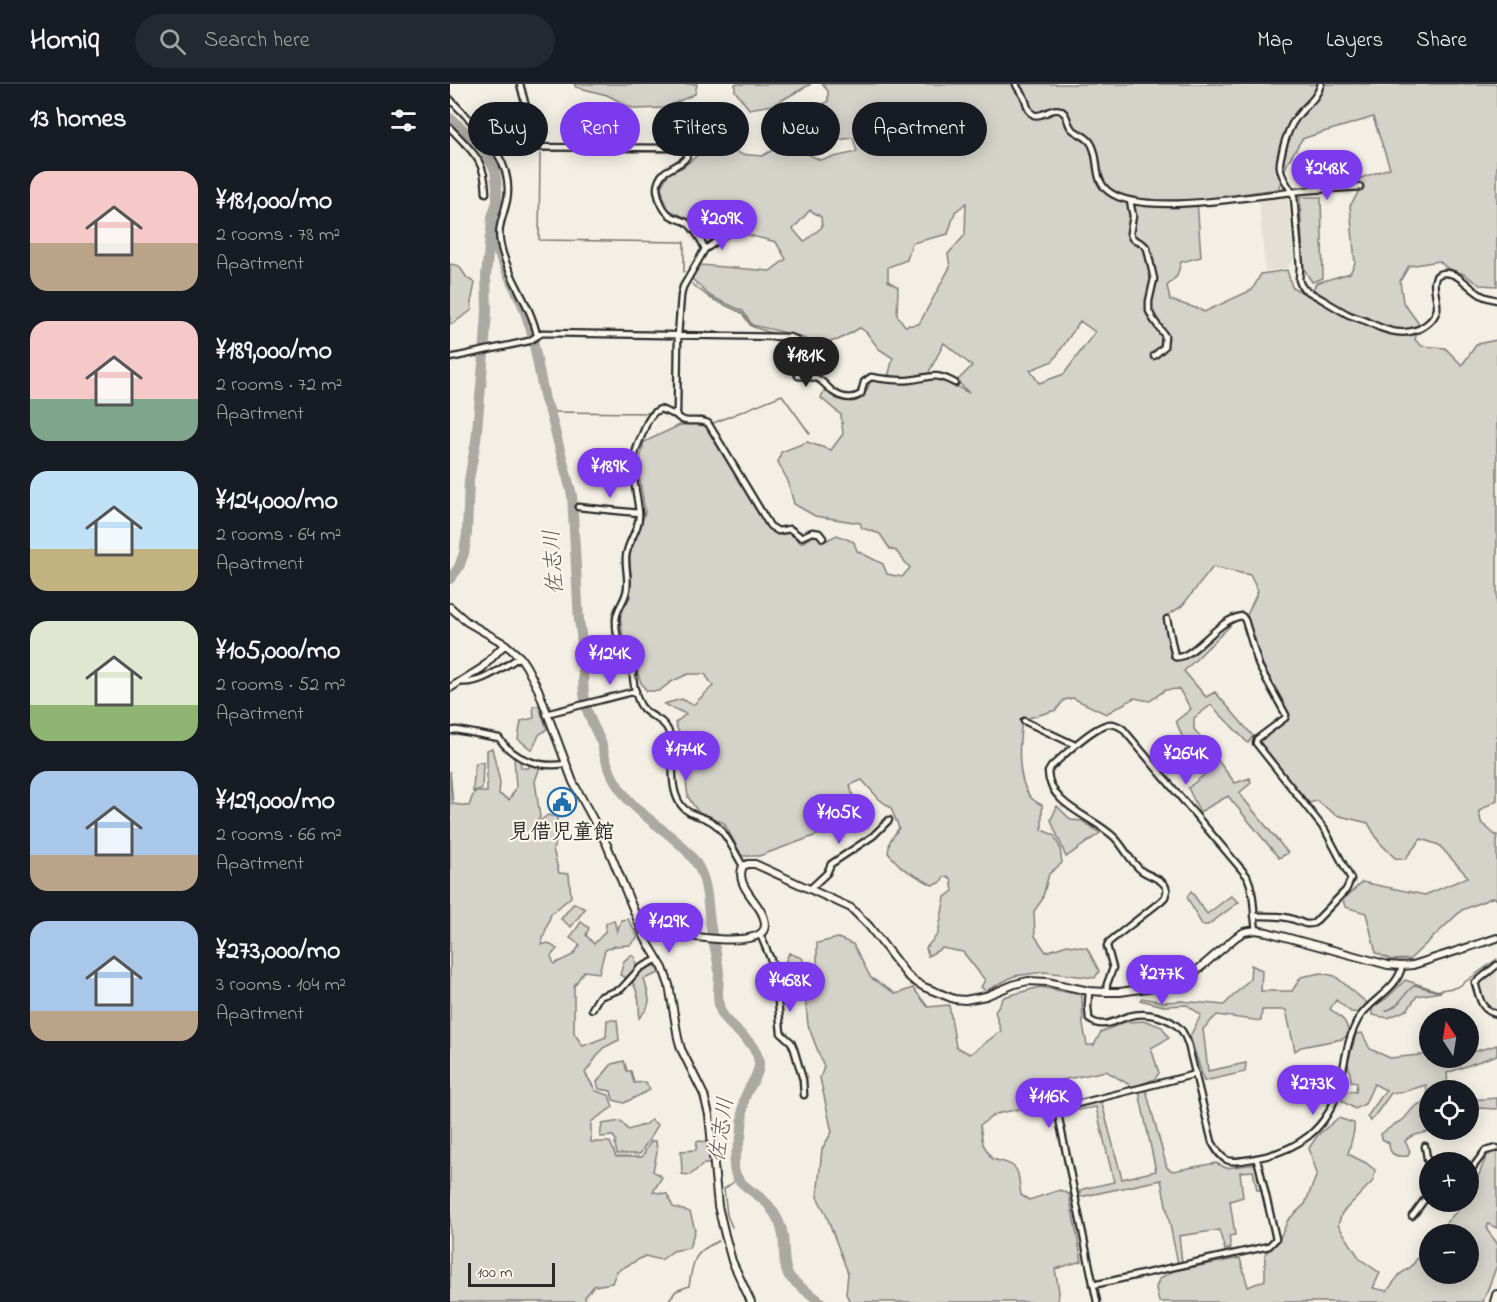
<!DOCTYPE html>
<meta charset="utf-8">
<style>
:root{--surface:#171b24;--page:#242831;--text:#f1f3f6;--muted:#9ea1a6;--line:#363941;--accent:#7c3aed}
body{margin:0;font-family:"Indie Flower","Klee One",sans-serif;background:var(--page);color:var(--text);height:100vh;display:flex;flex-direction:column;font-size:22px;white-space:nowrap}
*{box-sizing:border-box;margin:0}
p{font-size:20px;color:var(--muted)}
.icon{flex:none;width:33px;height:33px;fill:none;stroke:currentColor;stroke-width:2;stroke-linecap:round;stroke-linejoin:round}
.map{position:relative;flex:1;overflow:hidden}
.details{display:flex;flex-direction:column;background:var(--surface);width:450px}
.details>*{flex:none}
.banner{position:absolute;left:18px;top:18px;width:570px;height:54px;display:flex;gap:12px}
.needle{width:39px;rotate:348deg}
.buttons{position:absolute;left:969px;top:924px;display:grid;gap:12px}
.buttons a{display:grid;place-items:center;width:60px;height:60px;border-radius:50%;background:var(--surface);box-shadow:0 3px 15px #0003;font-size:30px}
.scale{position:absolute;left:18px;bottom:15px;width:87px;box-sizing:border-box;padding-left:6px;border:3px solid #2b2b2b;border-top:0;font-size:16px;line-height:21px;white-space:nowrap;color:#2b2b2b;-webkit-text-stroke:4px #fbf7ec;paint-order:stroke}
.price{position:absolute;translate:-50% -51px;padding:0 14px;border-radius:21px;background:var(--accent);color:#fff;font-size:20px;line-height:39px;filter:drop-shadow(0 2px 3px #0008)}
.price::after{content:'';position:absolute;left:50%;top:36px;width:18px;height:14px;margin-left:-9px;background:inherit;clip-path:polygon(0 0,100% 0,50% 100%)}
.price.selected{background:#222;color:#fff}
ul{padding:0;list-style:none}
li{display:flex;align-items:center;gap:18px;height:150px;padding:0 30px}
li span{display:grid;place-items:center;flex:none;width:168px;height:120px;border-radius:18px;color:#555}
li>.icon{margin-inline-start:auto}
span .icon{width:72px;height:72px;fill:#fffc;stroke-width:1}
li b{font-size:26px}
h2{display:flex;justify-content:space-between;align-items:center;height:72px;padding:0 30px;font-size:26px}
.chip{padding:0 21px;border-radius:27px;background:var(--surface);box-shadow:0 3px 15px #0003;font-size:21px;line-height:54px}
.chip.selected{background:var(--accent);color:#fff}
header{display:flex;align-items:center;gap:36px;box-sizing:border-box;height:84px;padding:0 30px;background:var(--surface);border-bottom:2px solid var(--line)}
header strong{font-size:28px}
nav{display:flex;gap:33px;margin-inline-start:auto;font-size:21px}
.search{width:420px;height:54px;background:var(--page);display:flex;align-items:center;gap:15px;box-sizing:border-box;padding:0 21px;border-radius:33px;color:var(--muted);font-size:22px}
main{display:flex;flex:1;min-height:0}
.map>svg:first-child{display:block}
.built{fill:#e4e0d6}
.green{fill:#d5d2c9;stroke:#807e7a;stroke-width:1.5;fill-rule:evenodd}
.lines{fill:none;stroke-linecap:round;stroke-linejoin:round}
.stream{stroke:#787772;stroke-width:1.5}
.river{stroke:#aca9a2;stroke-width:10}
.minor-casing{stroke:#2b2b2b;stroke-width:9}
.tertiary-casing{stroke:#2b2b2b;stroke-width:10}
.primary-casing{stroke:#2b2b2b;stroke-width:12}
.minor{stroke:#fbf7ec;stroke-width:4.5}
.tertiary{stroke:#fbf7ec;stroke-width:6}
.primary{stroke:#fbf7ec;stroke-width:8}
.labels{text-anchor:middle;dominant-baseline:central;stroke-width:4.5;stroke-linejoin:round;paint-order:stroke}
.poi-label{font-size:21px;font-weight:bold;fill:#2b2b2b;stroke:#fbf7ec}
.water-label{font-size:22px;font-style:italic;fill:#585755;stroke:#fbf7ec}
</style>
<header>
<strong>Homiq</strong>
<div class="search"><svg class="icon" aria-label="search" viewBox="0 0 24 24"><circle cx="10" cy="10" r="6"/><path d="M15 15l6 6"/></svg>Search here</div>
<nav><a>Map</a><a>Layers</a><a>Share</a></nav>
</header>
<main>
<section class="details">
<h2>13 homes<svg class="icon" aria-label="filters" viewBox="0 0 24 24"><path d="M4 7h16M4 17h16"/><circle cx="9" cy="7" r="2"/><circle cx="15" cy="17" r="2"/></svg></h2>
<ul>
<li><span style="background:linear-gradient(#f6c9c9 60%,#b9a48a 0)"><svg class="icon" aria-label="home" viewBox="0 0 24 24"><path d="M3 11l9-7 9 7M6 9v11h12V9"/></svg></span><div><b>¥181,000/mo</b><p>2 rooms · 78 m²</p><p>Apartment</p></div></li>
<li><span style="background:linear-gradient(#f6c9c9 65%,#7fa58c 0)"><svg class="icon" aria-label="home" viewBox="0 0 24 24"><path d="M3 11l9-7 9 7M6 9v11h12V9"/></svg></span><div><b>¥189,000/mo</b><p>2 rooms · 72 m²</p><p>Apartment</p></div></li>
<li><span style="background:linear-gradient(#bfe0f5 65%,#c2b280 0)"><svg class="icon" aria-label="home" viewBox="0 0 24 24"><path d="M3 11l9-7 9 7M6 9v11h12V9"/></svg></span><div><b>¥124,000/mo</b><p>2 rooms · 64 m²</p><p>Apartment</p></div></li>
<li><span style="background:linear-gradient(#dfe7d0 70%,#8fb573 0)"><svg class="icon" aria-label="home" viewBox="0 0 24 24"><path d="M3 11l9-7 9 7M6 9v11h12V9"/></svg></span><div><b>¥105,000/mo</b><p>2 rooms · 52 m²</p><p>Apartment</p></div></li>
<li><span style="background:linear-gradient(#a9c7e8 70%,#b9a48a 0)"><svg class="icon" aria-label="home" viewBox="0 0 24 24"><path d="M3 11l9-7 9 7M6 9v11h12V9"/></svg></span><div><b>¥129,000/mo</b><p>2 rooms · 66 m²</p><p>Apartment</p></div></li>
<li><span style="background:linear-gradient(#a9c7e8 75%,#b9a48a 0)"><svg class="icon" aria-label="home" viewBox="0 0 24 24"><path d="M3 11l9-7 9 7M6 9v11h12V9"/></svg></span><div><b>¥273,000/mo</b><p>3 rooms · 104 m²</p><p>Apartment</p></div></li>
</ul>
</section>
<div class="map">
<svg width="1047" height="1218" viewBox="0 0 1047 1218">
<rect width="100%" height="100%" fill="#f3efe4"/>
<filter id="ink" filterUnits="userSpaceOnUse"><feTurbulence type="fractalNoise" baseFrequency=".0167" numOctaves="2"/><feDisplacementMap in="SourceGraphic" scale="12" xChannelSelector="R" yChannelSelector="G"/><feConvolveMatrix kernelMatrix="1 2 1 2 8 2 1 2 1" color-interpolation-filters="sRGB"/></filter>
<g filter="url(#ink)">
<path class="built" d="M838 113 844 175 836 184 815 187 809 117Z
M1047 884V923L1038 922 1029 903V897Z"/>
<path class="green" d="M124 0H247L245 10 214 24 184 25 157 11 126 3Z
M285 0H361L323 21 299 25 285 7Z
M372 0H1047V202L1030 201 1014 190 997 184 989 177 959 182 950 197 953 218 969 240 965 256 972 262 995 264 1012 281 1027 260 1047 256V716L1029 727 1031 738 1045 751H1047V816L1044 813 1012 826 960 875 942 876 926 869 916 829 895 823 893 816 912 798 975 811 1018 793 989 761 971 755 955 775 945 774 929 758 918 739 886 731 867 717 859 719 811 661V656L839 633 813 581 797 531 808 507 800 491 763 483 732 522 715 533 721 572 736 575 776 540 780 542 734 587 756 613 765 608 803 652 798 659 761 621 744 634V645L785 699 800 694 801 699 789 709 838 769 829 774 778 712 750 728 738 704 759 687 732 652 726 637 741 625 729 605 715 606 700 617 684 614 656 630 623 614 614 616 606 626 572 636C569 659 566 693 580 713 583 716 588 719 592 721V746L604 751 610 764 612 779 599 790 592 816 584 827 585 852 596 868 617 861 637 864 649 887 645 894 594 888 564 892 536 907 531 903 535 896 513 868 492 864 478 872 476 864 488 850 495 813 503 807 501 794 494 793 490 799 482 801 452 784 438 769 440 757 449 744 441 724 429 715 412 696 400 701 407 729 395 741 309 772H292L274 739 248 728 238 713 230 651 225 639 236 630 214 620 232 615 243 621 263 602 255 590H238L221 598 209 607H197C185 594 187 581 187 565L173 554 170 531 180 513 181 490 179 468 189 447 195 428 188 385 194 358 230 341 254 340 316 442 328 451 340 449 351 459 366 451 373 458 387 451 404 458 407 467 433 480 437 490 452 493 460 484 446 467 440 465 430 450 412 444 410 439 365 432 344 420 338 397 328 378 331 368 357 358 381 366 393 350 391 331 371 314 374 306C395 318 412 328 420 297L460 299 480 295H493L519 309 507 297 522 282 494 259 478 290 462 294 438 293 443 274 429 265 416 248 410 244 388 256 366 260 346 251 302 241 293 227 260 212 241 194 250 181 320 187 336 175 326 158 278 146 257 160 241 136 217 125 211 103 218 90 233 83 262 59 271 56 290 70 312 72 335 59 370 76 407 68 403 54 377 57 358 42 355 32 378 17V7ZM923 33 940 84 899 98 909 107 900 122 905 179 900 189 866 199 863 206 894 231 842 203 837 186 811 190 802 206 754 228 749 225 720 216 717 202 727 192 731 178 751 173 747 116 828 105 838 78 852 55C875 47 899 41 923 33ZM516 119 515 151 498 170 500 183 469 240 455 242 447 231 448 203 438 197V183L457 176 462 159 498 150 505 128ZM360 126 371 133 372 143 354 158 343 145ZM630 237 645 248 614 290 589 299 580 286 603 277Z
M850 113H871L873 194 862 198 853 184Z
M0 180 9 182 17 194 25 199 21 219 22 226 2 240H0Z
M83 622H89L97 645 89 651 82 666 68 655 71 637 84 634Z
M42 664 50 698 49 710 59 716 66 704 64 672 70 675 71 684H79V679L90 683 85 697 90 733 87 739 98 731 107 733 109 752 103 765 109 789 119 790 121 813 101 830 91 861 98 859 107 865 101 872 104 880 123 871 130 861 120 854 131 838 139 844 136 851 144 860 155 848 156 839 164 836 167 848 171 836 178 835 188 853 180 861 165 862 155 866 149 889 134 887 124 902V949L133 962 156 953 157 936H167L169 956 153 964 135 989 146 1007 159 1011 163 1023 141 1038V1058H160L166 1073H192L201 1057H206L207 1068 203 1087 212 1093 203 1108 217 1110 223 1123 240 1128 245 1146 239 1164 223 1167 211 1176 195 1172 167 1187 162 1199 144 1202 135 1213 136 1218H0V687L3 720 19 722 24 708H37V666Z
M33 678 32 705 23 707 24 688 26 679Z
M607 722 621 736 632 737 650 749 616 773 601 736Z
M741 807 757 830 781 812 789 818 758 841H752L737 813Z
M124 819 135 825 121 843 111 835Z
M388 854 403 860 421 894 446 910 463 904 478 923 499 921 506 963 520 970 551 947 545 927 554 913 590 903 632 911 633 941 637 961H644L651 948 675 938 696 937 712 943 719 954 701 964 709 989 705 995 683 1003 656 987 612 996 610 1009 601 1007 593 1020 546 1030 530 1041 533 1060 542 1075C571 1081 567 1084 571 1111L579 1116 610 1106 619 1110 632 1177 605 1185 609 1207 608 1218H400L396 1210 398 1189 375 1128 367 1113 372 1065 382 1048 370 994 374 983 358 941 355 912 336 903 333 884 339 869 352 874 358 887H367V859Z
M181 871 185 873 186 883 176 894 170 891 174 877Z
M204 880 209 889 194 895C199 914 204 919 189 934 190 920 189 909 182 897L189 886Z
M801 881 812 886 811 907H842L851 893 871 889 885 892 917 919 910 929 901 928 886 916 880 925C889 932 899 937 898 951L892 955 851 963 845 967 836 926H812L811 937 767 931 753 945 758 987 796 979 795 988 754 997 740 952 751 931 737 921 714 922 690 916 692 914 714 918 731 917 774 921 800 895Z
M955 896 991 908 967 912 957 926 938 934 922 931V924L937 914Z
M912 949 920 965 940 974 979 970 980 974H990L995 975 1002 974H1018L1019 969 1047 961V971L997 989 998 1006H980V1046H991C979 1048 964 1049 955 1057L960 1067 958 1072C947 1073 939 1072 939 1059L932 1055 931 1050 945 1040 954 1035 964 1023 978 1015 976 1001 956 1007 941 1009 921 1037 917 1033 936 1006 924 1000 915 1020 905 1025 892 1017 893 1009 899 1007 906 1008 907 998 901 997 898 978 906 950Z
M174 977 177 987H181L184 999 196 998 200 1006 174 1019 163 1016 161 1007 149 1005 147 998 162 980Z
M696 1006 717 1084 723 1087 766 1079 776 1084 806 1080 813 1106H807L803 1087 790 1088 793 1113 780 1117 785 1151 779 1152 781 1164 775 1166 769 1146 729 1152 732 1178 728 1180 711 1096 630 1113V1107L633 1105 664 1098 646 1023 623 1027 621 1023 651 1016 672 1095 706 1087 690 1013V1007Z
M1047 1014V1025L1027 1024 1019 1031 1020 1016Z
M888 1034 904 1039V1047L898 1070 916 1079 925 1086 923 1097 892 1129 888 1141 910 1175 930 1189 923 1204 937 1207 950 1190 961 1183 979 1158 980 1190H1018V1150H985L1016 1118H1018L1036 1073 1044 1067H1047V1144L1038 1140 1037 1146 1047 1159V1181L1033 1218H709L706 1204 709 1195 723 1187 790 1174 798 1203 815 1196V1170L829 1156 838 1136 855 1120 867 1090 859 1064 868 1051Z
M201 1036 208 1041 190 1070H167L165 1060 166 1056 163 1052 150 1053 152 1040 171 1037 178 1046 194 1041Z
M247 1057 260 1058 262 1080H254L240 1091 232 1090 231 1067 246 1066Z"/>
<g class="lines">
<path class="stream" d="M92 67 229 68
M54 70 62 66 90 67 89 156 234 158V188
M41 77 45 74
M242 200 260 214 292 229 301 242 318 248 337 251
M342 252H346L365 263
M100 328 199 329C208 322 212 321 222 327
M239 335 251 333 255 335
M261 340 332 311 360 350
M284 386 298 410
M338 448 339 447 350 456 362 451
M936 927C953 920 952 910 965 901L985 907 1008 903 1047 875
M282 1143 277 1131 274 1105 288 1095
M217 1218 226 1207 239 1202C243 1176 243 1169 268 1157"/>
<path class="river" d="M0 34 24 55 34 66 45 86 47 103V118L42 133 41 149 45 162 73 222 81 246 95 316 100 328 122 411 129 537C134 561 132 585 134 609 135 627 143 640 150 656 153 661 153 668 155 673 159 687 167 702 176 713 197 739 231 753 248 782 259 801 257 823 261 844 263 859 268 873 269 889 269 901 266 913 270 925 277 946 307 954 309 979 310 993 296 1004 294 1017 292 1029 293 1041 291 1053 289 1062 285 1071 284 1079 282 1102 310 1108 320 1123 326 1131 332 1142 333 1152 335 1164 332 1181 339 1192 347 1202 361 1210 371 1218
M0 495 9 483 14 469 17 449 19 396 26 357 35 258 37 226 36 192 40 152"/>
<g class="minor-casing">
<path id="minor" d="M70 0 82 45 84 63
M566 0C568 6 573 10 575 15 577 21 578 28 584 31 594 34 605 19 614 29 618 33 617 40 622 45 629 51 638 52 642 61 650 77 643 95 658 107 690 133 801 112 842 108 865 105 888 105 910 103
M871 0C866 17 855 21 846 34 839 43 836 53 833 64 832 70 829 77 830 83 831 95 840 102 844 113L850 183 849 196 851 201 854 205C869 213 884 223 899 231 904 233 911 235 916 237 926 242 936 247 947 248 954 249 962 248 969 245 977 241 985 234 987 225 989 215 976 190 994 189 1010 188 1021 207 1033 212 1037 214 1043 215 1047 216
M0 15C25 43 65 73 57 116 52 139 45 144 53 170 61 197 81 222 87 251
M0 44C22 67 35 75 36 109
M46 64 51 63 231 64C249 74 221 83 215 88 210 92 207 99 207 105 208 115 214 129 223 133 227 135 232 136 236 138 244 144 252 157 255 165L233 203 231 212 228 252 227 328 223 330 210 325C201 329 197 337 194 346 191 354 186 363 185 371 180 391 188 411 189 430 190 445 177 458 176 473 175 485 180 497 176 509 173 520 165 527 166 538 166 543 167 552 169 556 173 564 185 559 186 569 186 573 183 578 183 582 182 594 185 612 191 622 198 633 213 634 218 646 228 668 216 700 231 721 239 732 251 731 262 738 275 746 285 769 293 782
M680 117 683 132 680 149 682 154 693 160 697 164 704 195 699 217V227L703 235 715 252 714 263 704 272
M255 165C265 160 269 152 281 148
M0 274 79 257 92 249 339 253 345 255 347 259V288L348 292C354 293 362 292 368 295 374 298 378 304 383 308 392 314 402 316 411 310L414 298 421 293C433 295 446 297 459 296 480 294 483 287 505 299
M225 330C236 343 245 333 258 339L320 442 328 447 340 445 351 453 362 448 369 449 373 454
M128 423 189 429
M717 535 725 573C743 576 767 535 792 532L795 536 809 582 836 631 835 634 807 655 806 659 875 746 901 795 896 806 864 839C855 842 852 838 845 836 833 831 817 832 804 832
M10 598C31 601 52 583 70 573
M96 630 186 607
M574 637 625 661
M0 647 6 646 49 654C64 676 90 684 115 680
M360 805 377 789 381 780 423 752 439 736
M310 850 329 895 328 917 331 949 341 958 344 965 353 996 354 1011
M1047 881 1025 899C1030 914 1030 926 1047 930
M639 907 638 922 639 935C652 946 666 936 679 932 696 927 721 933 732 947 735 951 736 956 738 960L762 1058C774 1080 778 1079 802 1075 848 1067 878 1046 890 1000 895 978 897 954 909 934 921 915 948 905 952 882
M656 908 657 900 663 884 657 862 659 858 711 817 715 813 717 806C714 795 701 793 692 787 680 778 675 764 665 754 645 733 599 722 598 688L601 683C613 672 644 641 660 640 665 640 669 642 673 645L797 792C805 810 803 828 806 846
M142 925 149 913 171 905 190 884 208 875
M975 1062 980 1092
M1018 1090 1035 1067 1047 1064
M962 1132 964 1130 980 1108
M643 1201 819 1162 826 1155 809 1082 806 1074
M647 1218 607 1025 746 990"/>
</g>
<g class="tertiary-casing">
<path id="tertiary" d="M0 523 17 538 55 560 70 573 76 582 88 605 123 698 157 761 195 854 213 884 219 901 228 954 231 965 254 1011 259 1031 268 1122 275 1151 282 1177 301 1218
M0 604 32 584 55 560
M189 839C195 841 200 844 206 845 222 850 315 868 315 841 315 820 283 804 293 782L298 780H305L401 824 419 842 456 890 464 897 474 903 504 915 515 916 536 912 565 900 578 897 597 898 639 907 656 908H670L718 901 730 898 744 889 786 853 794 848 806 846 817 848 938 881 952 882 963 881 1047 854"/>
</g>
<g class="primary-casing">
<path id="primary" d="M1045 1218 1047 1211"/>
</g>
<use href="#minor" class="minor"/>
<use href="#tertiary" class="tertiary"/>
<use href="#primary" class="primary"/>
</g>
</g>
<defs>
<g id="civic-ring" transform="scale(1.5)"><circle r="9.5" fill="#fbf7ec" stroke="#1f6fb2" stroke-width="1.5"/><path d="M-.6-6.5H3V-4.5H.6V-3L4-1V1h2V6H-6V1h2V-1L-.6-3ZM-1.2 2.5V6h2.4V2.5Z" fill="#1f6fb2"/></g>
</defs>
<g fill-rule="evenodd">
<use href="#civic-ring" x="112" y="718"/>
</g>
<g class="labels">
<g class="poi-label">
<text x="112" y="749">見借児童館</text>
</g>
<g class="water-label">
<text transform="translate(105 478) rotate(-94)">佐志川</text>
<text transform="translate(273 1046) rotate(-82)">佐志川</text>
</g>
</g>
</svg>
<div class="buttons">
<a><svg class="needle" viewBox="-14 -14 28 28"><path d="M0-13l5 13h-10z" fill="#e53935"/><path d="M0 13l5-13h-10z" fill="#9ea1a6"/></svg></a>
<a><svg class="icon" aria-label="locate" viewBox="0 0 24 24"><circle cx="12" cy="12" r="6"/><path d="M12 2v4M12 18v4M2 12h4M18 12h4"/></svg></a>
<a>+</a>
<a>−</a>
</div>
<div class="scale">100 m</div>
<b class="price" style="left:877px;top:117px">¥248K</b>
<b class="price" style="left:272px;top:167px">¥209K</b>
<b class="price selected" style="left:356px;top:304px">¥181K</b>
<b class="price" style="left:160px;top:415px">¥189K</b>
<b class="price" style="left:160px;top:602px">¥124K</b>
<b class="price" style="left:236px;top:698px">¥174K</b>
<b class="price" style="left:736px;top:702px">¥264K</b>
<b class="price" style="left:389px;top:761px">¥105K</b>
<b class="price" style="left:219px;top:870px">¥129K</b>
<b class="price" style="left:712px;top:922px">¥277K</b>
<b class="price" style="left:340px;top:929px">¥468K</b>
<b class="price" style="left:863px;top:1032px">¥273K</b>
<b class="price" style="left:599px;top:1045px">¥116K</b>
<div class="banner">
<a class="chip">Buy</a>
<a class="chip selected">Rent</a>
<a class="chip">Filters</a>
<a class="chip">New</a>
<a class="chip">Apartment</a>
</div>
</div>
</main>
